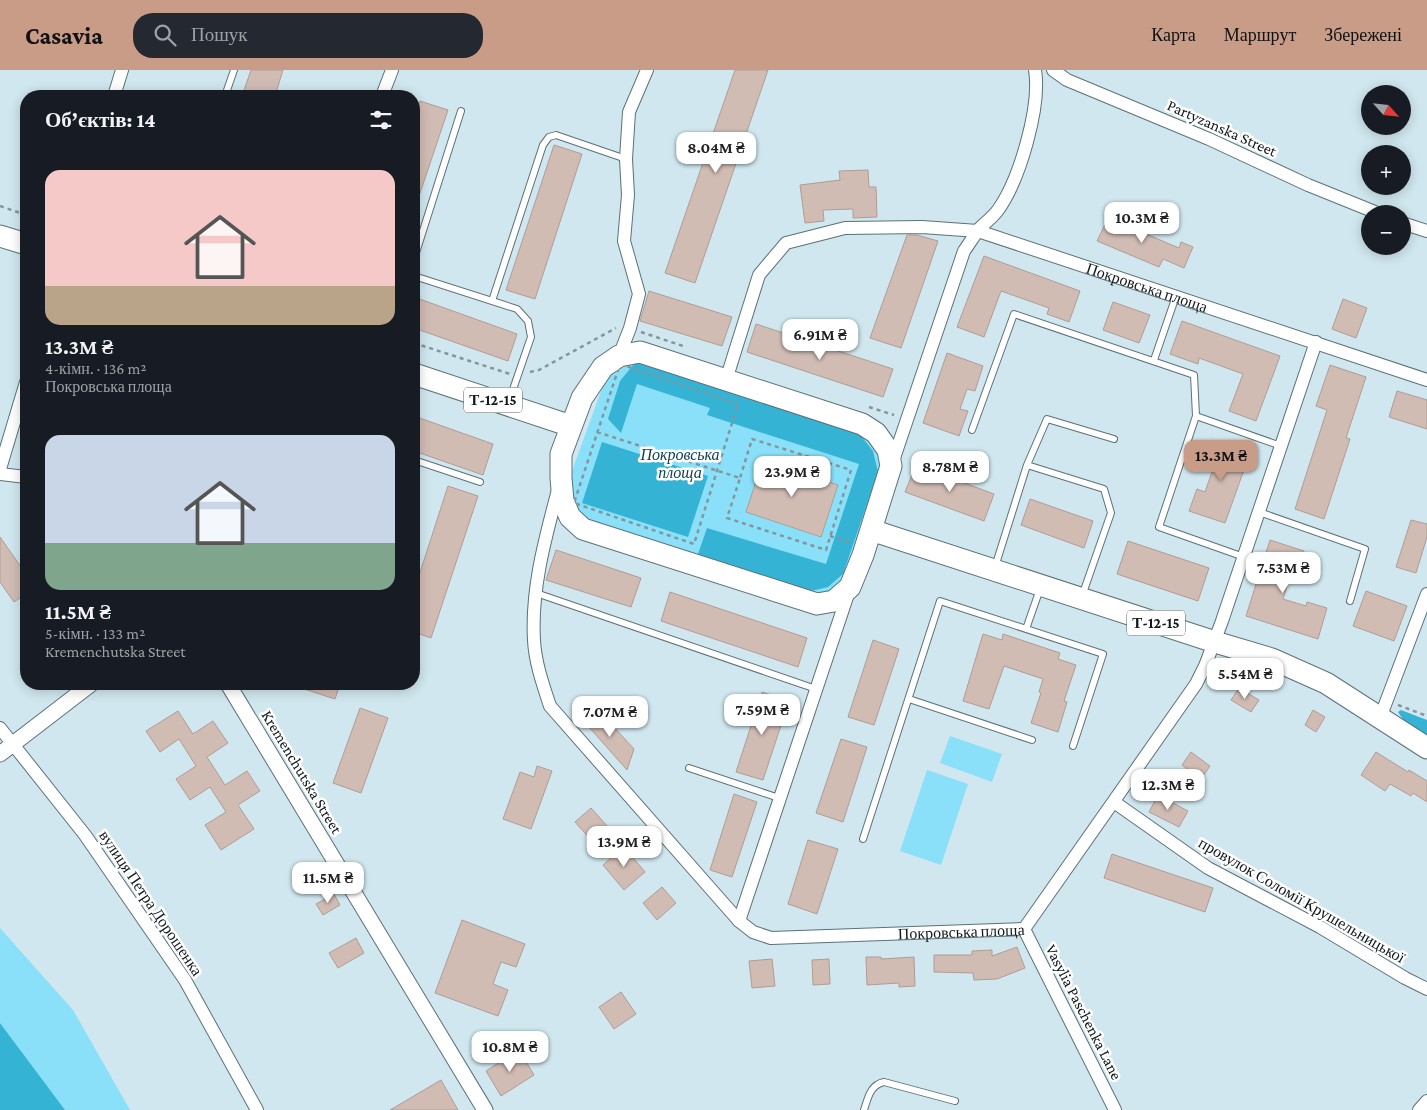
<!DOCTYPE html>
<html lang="uk">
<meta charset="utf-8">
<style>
:root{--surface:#171b24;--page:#242831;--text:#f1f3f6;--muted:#9ea1a6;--accent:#c89c87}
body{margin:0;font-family:"Crimson Pro",serif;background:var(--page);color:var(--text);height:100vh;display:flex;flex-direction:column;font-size:19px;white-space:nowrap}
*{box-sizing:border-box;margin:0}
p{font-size:16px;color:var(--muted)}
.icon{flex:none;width:28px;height:28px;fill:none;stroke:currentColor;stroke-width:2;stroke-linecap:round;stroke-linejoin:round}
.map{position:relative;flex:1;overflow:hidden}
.details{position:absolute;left:20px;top:20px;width:400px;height:600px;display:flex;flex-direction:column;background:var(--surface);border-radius:20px;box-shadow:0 2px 12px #0003}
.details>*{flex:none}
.needle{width:32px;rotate:117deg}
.controls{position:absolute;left:1361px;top:15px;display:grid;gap:10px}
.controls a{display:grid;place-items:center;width:50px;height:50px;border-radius:50%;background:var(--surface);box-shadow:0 2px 12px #0003;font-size:25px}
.price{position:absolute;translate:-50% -42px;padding:0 11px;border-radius:10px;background:#fff;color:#222;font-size:16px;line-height:32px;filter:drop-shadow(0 1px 2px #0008)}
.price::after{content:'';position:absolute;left:50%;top:30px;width:15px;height:11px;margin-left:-8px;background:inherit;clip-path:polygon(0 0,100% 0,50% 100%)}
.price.current{background:var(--accent);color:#111}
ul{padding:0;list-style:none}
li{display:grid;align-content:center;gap:10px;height:265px;padding:0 25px}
li span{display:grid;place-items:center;height:155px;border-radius:15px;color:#555}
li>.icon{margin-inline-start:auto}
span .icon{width:90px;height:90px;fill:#fffc;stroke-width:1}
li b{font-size:21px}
h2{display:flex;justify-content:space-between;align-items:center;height:60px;padding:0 25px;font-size:21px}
header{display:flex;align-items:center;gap:30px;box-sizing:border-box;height:70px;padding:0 25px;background:var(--accent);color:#111}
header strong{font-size:24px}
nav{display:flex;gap:28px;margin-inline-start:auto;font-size:18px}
.search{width:350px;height:45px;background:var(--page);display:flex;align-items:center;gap:12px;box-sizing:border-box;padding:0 18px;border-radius:20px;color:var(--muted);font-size:19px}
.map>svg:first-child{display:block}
.green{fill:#8adff9}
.forest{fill:#34b3d5}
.building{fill:#d1bcb4;stroke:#b09c95}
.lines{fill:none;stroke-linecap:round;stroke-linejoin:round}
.service-casing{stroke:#5c7177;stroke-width:8}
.minor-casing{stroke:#5c7177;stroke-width:14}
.tertiary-casing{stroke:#5c7177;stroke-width:17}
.trunk-casing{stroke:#5c7177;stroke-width:23}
.path{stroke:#84959b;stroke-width:2.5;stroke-dasharray:4 4;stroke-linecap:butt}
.service{stroke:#fff;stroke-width:6}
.minor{stroke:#fff;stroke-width:12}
.tertiary{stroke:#fff;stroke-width:15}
.trunk{stroke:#fff;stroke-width:21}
.labels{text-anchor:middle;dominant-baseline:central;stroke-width:5;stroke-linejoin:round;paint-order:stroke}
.shield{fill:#fff;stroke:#585e60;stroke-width:1}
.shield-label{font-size:15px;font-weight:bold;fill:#11191c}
.street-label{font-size:16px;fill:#11191c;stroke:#fff}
.park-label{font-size:16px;font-style:italic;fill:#0d4352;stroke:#fff}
</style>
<header>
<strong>Casavia</strong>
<div class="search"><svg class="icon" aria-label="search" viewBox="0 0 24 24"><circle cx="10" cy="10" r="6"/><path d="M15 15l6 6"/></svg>Пошук</div>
<nav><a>Карта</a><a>Маршрут</a><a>Збережені</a></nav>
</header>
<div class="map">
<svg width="1427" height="1040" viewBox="0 0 1427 1040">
<rect width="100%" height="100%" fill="#d0e7ef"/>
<path class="green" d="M644 289 859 360 876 377 884 400 847 508 829 521 809 525 587 455 570 434 568 412 608 302 622 290Z
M950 666 1002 684 992 712 940 693Z
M927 700 968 714 941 795 900 781Z
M0 858 73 940 130 1040H65L0 953Z"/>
<path class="forest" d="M645 293 857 361 873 381 878 402 843 504 828 517 811 521 697 487 707 458 826 494 859 394 707 345 710 338 637 314 621 363 608 349 620 311 634 294Z
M602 372 708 406 688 467 582 433Z
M1401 640 1427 650V667L1404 651 1398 642Z
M0 953 65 1040H0Z"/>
<path class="building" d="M251 0H283L275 26H242Z
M735 0H768L695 213 665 203Z
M420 31 448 40 416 135H414V50Z
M554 75 582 84 535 229 506 220Z
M868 100 869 117H876L877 147 853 148V139L823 140 824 151 805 153 800 115 840 110 839 101Z
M1110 144 1133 155 1132 158 1179 178 1181 172 1193 177 1184 198 1163 189 1159 197 1097 171Z
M907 165H917L938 171 901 278 870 268Z
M984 186 1080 221 1069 252 1047 244 1049 238 1001 221 984 267 957 257Z
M649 221 732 247 722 276 640 251Z
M414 227 517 264 508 291 414 258Z
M1343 229 1367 238 1356 268 1332 259Z
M1113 232 1150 245 1139 273 1103 260Z
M1182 251 1280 286 1256 351 1229 341 1243 304 1199 288 1198 294 1170 284Z
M756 254 893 299 883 327 747 282Z
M947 283 983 296 975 321 967 319 960 339 968 341 959 366 923 353Z
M1330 295 1366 307 1346 368 1350 369 1324 449 1295 439 1327 340 1316 336Z
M1397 321 1427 330V359L1389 347Z
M414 346 493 374 483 405 414 381Z
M1213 370 1250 383 1225 453 1189 441 1197 419 1205 422 1213 399 1204 396Z
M763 390 838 415 821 467 746 442Z
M916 395 994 424 984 451 905 422Z
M448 416 478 426 431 568 414 562V521Z
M1030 429 1093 451 1084 478 1021 455Z
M1411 450 1427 454V467L1416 503 1396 497Z
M0 467 26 504V524L14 532 0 512Z
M1270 470 1304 481 1298 502 1292 500 1283 529 1306 536 1307 532 1327 538 1318 569 1246 546Z
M1128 471 1209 498 1198 531 1117 504Z
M556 480 641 508 631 537 546 510Z
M1366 521 1407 536 1394 571 1353 556Z
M670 522 807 568 798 597 661 551Z
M983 564 1002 570 1003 564 1060 583 1058 589 1076 595 1064 631 1067 632 1058 662 1031 653 1041 623 1039 622 1043 609 1004 596 989 639 963 631Z
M873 570 899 579 874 655 848 647Z
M296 614H340L335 629 295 616Z
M1239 618 1259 630 1251 642 1231 630Z
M762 622 789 631 763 710 736 702Z
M360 638 388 648 361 723 333 713Z
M1313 640 1325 647 1316 662 1305 655Z
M178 641 193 664 213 651 228 673 207 687 225 715 247 701 260 721 238 735 254 759 221 780 205 755 226 742 210 717 190 730 176 709 196 696 179 669 160 682 146 661Z
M601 643 634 679 627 700 580 647Z
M841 669 867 677 843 752 816 743Z
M1191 682 1210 696 1201 709 1182 695Z
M1376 682 1408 702 1409 700 1427 711V732L1413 723 1411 726 1390 714 1385 721 1361 705Z
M537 696 552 701 531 759 503 749 520 702 534 707Z
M734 724 757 732 732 807 710 800Z
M1158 725 1188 741 1179 757 1149 742Z
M591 738 609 758 593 772 575 752Z
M808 770 838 779 817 844 788 834Z
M624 777 645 802 624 820 603 795Z
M1112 784 1213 818 1205 842 1104 808Z
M662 817 676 833 657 850 643 833Z
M334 824 340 835 323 845 316 834Z
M462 850 525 874 516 897 501 892 493 914 508 920 498 946 435 923Z
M356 868 364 883 338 898 329 883Z
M1017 877 1025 898 997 909 974 910 973 903 934 902V885H972V881L992 880V886Z
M866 887H881V889L914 887 915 916 899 917V913L867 915Z
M772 889 775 916 752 918 749 891Z
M829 889 830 914 813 915 812 890Z
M621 922 636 944 614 959 599 937Z
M519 980 534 1005 501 1026 486 1001Z
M441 1010 458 1040H390Z"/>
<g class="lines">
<g class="service-casing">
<path id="service" d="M225 26 234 0
M414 189 461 41
M414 206 517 239 528 251 531 267 509 331
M492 231 543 75 549 67 556 65 626 89
M1154 290 1176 226
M1196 346 1159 457 1244 487
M972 360 1014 244 1194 305 1196 346 1281 376
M414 390 480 412
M1027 395 1104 419 1111 443 1082 526
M1259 442 1365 479 1350 531
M995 497 1027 395 1047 349 1114 369
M536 523 816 619
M1026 559 1040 519
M909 629 1032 670
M689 698 779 728
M863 769 940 531 1103 584 1073 676
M864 1040C868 1028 870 1015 884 1012L955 1031"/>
</g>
<g class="minor-casing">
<g id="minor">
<path d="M1053 0 1067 10 1209 69 1308 115 1380 144"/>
<path d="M114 26 122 0"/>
<path d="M382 26 392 0"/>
<path d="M1402 153 1427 161"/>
<path d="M619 286 630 258 639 224 624 171 628 125 626 89 629 42 647 0"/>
<path id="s1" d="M726 310 759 205 786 173 845 158 922 157 978 161 1427 310"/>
<path d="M893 391 964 181C969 174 974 166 979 159 985 153 993 147 998 140 1020 109 1041 36 1035 0"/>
<path d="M0 399 26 312"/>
<path d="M0 404 26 407"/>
<path id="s2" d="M558 420C545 469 531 519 534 570 535 592 543 615 550 636L739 851 753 862 771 868 1024 859"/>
<path d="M1380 648 1427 524"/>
<path d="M0 658 85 765 185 910 257 1040"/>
<path d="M1114 732 1208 798 1320 857 1405 908 1427 919"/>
<path d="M739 851 849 521"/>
<path d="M1024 859 1196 614 1205 596 1222 551 1316 272"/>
<path d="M1024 859 1115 1040"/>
<path d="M1419 1040 1427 1031"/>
</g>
</g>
<g class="tertiary-casing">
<path id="tertiary" d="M228 614 485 1040
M0 684 91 614"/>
</g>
<g class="trunk-casing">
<path id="trunk" d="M0 166 26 174
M640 282 862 354 876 363 888 380 891 396 863 485 850 517 834 531 817 534 583 459 570 447 563 431 561 408V384L582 328 603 297 619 286Z
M414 304 571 356
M871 460 1215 572 1272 589 1326 613 1427 678"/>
</g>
<path class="path" d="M0 136 26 145
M641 262 683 276
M414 273 510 304
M620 294 738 334 694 474 574 433Z
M530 302 539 300 616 258
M869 337 894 345
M597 362 740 408 727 448 826 480 851 400 752 369 740 408
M830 466 849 472
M1398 635 1427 646"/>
<use href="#service" class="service"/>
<use href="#minor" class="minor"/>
<use href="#tertiary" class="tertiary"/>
<use href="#trunk" class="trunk"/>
</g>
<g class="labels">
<g class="shield">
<rect x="464" y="317.5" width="58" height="25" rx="4"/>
<rect x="1127" y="540.5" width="58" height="25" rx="4"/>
</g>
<g class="shield-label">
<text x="493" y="330">Т-12-15</text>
<text x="1156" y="553">Т-12-15</text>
</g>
<g class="street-label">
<text transform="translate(1222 58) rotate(24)">Partyzanska Street</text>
<text stroke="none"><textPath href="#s1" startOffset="524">Покровська площа</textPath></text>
<text transform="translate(302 702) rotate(59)">Kremenchutska Street</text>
<text transform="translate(1302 830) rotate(30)">провулок Соломії Крушельницької</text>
<text transform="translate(151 833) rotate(56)">вулиця Петра Дорошенка</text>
<text stroke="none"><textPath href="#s2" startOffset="734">Покровська площа</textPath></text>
<text transform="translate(1084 942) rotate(63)">Vasylia Paschenka Lane</text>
</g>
<g class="park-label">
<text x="680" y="384">Покровська<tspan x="680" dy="18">площа</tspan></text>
</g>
</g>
</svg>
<div class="controls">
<a><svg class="needle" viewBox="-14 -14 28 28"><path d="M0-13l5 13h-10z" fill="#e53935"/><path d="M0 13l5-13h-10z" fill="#9ea1a6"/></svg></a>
<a>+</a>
<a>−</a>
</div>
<b class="price" style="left:716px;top:104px">8.04M ₴</b>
<b class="price" style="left:1142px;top:174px">10.3M ₴</b>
<b class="price" style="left:820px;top:291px">6.91M ₴</b>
<b class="price current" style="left:1221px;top:412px">13.3M ₴</b>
<b class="price" style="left:950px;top:423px">8.78M ₴</b>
<b class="price" style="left:792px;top:428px">23.9M ₴</b>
<b class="price" style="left:1283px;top:524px">7.53M ₴</b>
<b class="price" style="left:1245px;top:630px">5.54M ₴</b>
<b class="price" style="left:762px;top:666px">7.59M ₴</b>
<b class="price" style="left:610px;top:668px">7.07M ₴</b>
<b class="price" style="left:1168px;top:741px">12.3M ₴</b>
<b class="price" style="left:624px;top:798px">13.9M ₴</b>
<b class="price" style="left:328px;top:834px">11.5M ₴</b>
<b class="price" style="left:510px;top:1003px">10.8M ₴</b>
<section class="details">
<h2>Об’єктів: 14<svg class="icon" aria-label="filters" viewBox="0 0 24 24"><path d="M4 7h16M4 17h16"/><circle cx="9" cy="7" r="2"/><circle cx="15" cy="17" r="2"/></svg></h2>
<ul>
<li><span style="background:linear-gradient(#f6c9c9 75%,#b9a48a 0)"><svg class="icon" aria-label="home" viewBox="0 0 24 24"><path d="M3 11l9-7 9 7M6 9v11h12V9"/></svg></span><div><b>13.3M ₴</b><p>4-кімн. · 136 m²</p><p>Покровська площа</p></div></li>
<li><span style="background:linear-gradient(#c9d6e8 70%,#7fa58c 0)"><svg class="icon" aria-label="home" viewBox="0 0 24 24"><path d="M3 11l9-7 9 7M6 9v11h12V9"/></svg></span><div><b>11.5M ₴</b><p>5-кімн. · 133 m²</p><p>Kremenchutska Street</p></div></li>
</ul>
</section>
</div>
